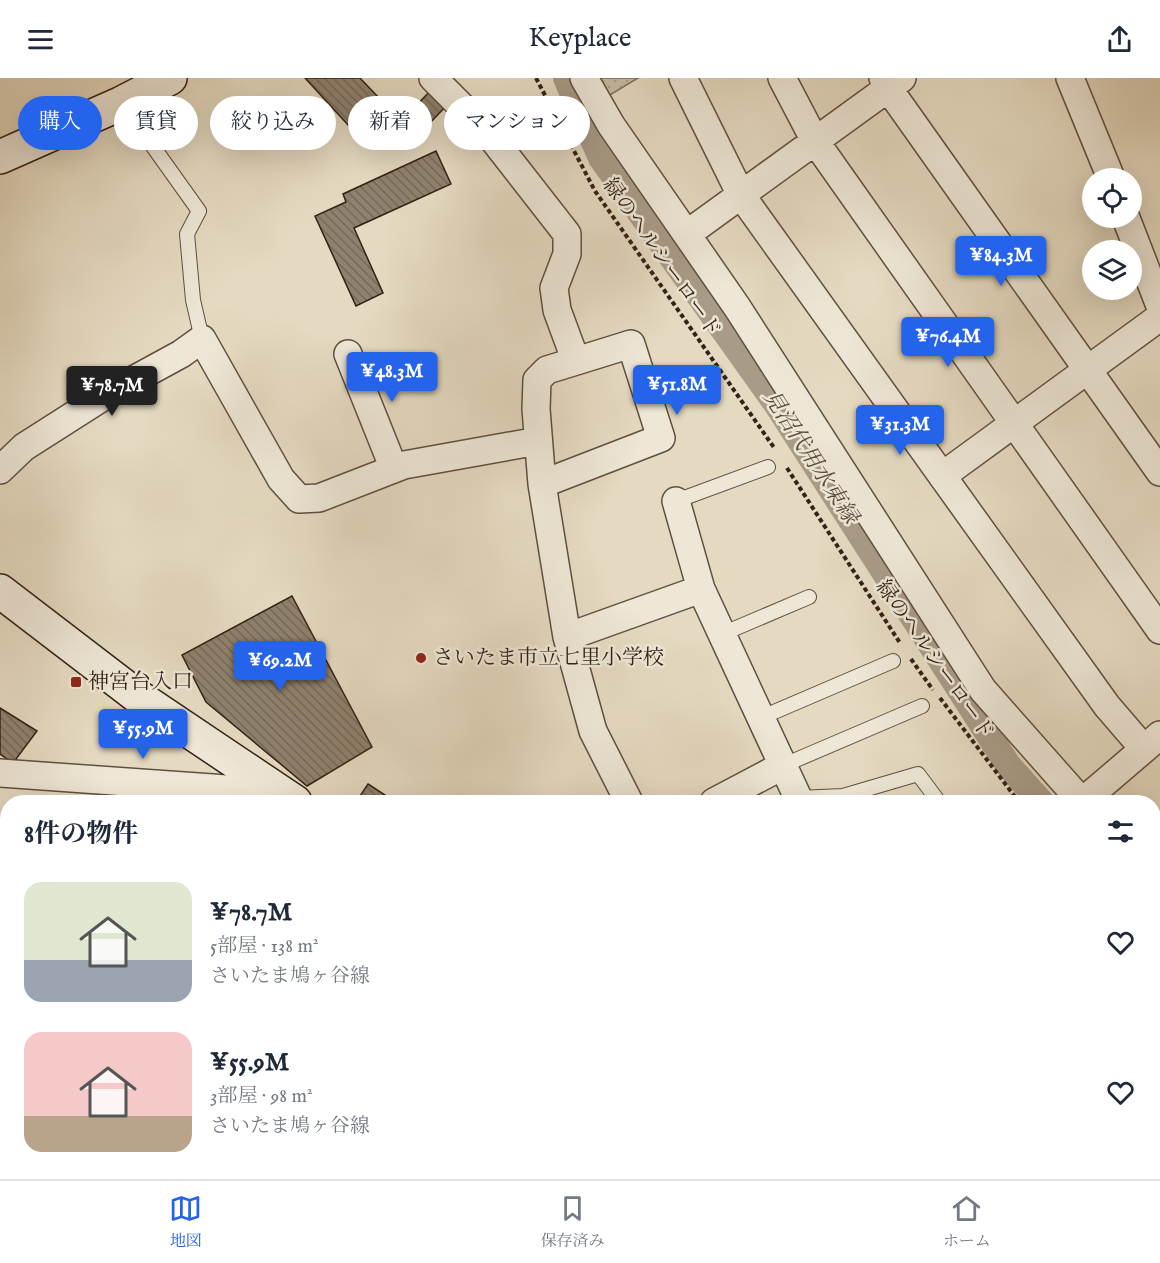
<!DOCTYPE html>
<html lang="ja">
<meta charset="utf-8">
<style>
:root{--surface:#fff;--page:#f2f2f3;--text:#1f2937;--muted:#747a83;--line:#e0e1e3;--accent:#2563eb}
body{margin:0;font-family:"IM FELL English","Noto Serif JP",serif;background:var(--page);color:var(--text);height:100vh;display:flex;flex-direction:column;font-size:22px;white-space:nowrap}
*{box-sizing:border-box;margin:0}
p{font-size:20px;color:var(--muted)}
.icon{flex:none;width:33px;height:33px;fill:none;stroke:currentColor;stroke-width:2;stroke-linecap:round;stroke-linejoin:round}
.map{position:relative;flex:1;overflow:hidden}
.sheet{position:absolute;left:0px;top:717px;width:1161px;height:384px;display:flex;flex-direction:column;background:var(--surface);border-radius:24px 24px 0 0;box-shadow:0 6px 24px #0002}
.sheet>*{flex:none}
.top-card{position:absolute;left:18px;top:18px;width:600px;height:54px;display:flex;gap:12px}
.buttons{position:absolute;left:1082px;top:90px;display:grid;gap:12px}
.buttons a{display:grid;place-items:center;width:60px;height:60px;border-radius:50%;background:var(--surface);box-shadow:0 6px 24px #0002;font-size:30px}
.price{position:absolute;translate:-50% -51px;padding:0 14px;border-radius:6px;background:var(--accent);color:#fff;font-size:20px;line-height:39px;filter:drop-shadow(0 2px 3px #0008)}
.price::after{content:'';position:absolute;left:50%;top:36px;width:18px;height:14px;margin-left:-9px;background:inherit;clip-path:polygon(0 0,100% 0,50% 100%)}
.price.on{background:#222;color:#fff}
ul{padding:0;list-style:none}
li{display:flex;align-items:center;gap:18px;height:150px;padding:0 24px}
li span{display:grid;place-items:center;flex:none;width:168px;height:120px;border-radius:18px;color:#555}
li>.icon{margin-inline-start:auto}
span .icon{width:72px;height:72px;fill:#fffc;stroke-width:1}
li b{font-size:26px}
h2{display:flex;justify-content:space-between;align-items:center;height:72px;padding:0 24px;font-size:26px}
.chip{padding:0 21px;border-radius:27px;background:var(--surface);box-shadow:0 6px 24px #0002;font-size:21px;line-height:54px}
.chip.on{background:var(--accent);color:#fff}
header{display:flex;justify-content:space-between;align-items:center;height:78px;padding:0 24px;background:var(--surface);font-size:27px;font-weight:600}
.dock{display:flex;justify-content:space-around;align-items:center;height:84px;border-top:2px solid var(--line);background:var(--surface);font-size:16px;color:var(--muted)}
.dock a{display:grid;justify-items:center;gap:3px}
.dock .on{color:var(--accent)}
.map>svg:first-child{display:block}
.park{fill:url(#park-dots);stroke:#7c6e5c;stroke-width:1.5}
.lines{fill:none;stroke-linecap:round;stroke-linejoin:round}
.canal{stroke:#a89b87;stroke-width:26}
.building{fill:url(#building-back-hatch);stroke:#322115;stroke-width:1.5}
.lane-casing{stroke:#5f4f40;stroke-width:16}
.street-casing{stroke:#5f4f40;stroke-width:30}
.secondary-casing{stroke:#322115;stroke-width:36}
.primary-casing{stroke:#322115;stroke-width:36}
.path{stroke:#322115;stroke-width:4;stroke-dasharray:4.5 3;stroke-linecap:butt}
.lane{stroke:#eee7d7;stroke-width:14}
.street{stroke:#eee7d7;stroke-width:27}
.secondary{stroke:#eee7d7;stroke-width:33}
.primary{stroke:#e5dac1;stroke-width:33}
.poi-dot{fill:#8f2418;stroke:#eee7d7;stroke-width:2}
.labels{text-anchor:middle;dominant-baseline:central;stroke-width:5;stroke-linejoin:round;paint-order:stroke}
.street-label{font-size:21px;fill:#322115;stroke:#eee7d7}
.poi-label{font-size:21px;fill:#322115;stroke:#eee7d7;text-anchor:start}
.water-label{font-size:22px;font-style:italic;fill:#5b4c3d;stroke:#eee7d7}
</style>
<header><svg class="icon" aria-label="menu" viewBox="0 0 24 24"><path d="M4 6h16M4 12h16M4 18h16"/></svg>Keyplace<svg class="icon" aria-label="share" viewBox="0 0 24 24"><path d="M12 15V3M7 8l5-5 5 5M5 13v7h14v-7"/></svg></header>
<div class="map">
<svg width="1160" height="1101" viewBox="0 0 1160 1101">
<defs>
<pattern id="park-dots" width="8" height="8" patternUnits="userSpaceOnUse" patternTransform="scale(1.5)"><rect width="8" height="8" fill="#c7bba4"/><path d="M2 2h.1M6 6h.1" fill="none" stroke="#aba08c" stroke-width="1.8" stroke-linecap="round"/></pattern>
<pattern id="building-back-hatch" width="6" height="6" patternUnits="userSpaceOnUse" patternTransform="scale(1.5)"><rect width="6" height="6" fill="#8f816e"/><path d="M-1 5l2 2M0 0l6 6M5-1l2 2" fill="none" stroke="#756959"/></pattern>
</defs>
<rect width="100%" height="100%" fill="#e5dac1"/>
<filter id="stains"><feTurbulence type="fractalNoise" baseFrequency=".00333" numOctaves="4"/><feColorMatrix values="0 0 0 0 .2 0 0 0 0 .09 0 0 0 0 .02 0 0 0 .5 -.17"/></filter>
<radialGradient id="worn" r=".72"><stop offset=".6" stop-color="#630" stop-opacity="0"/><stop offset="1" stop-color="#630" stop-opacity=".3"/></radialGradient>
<path class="park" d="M594 0H638L605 20Z"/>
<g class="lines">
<path class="canal" d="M566 0 601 80 777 327 1008 687 1041 724
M1154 852 1160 866"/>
</g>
<path class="building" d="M305 0H360L379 20 349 48Z
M431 12 447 27 429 46 413 31Z
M436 73 451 106 354 150 383 215 356 228 315 138 346 124 343 116Z
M292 518 372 669 307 708 206 624 182 577Z
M0 630 37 653 13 685 0 676Z
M368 706 388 719 385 724H356Z
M846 1094H879L875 1101H858Z"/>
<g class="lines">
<g class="lane-casing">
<path id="lane" d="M122 25 199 133 187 156 193 222 202 261
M676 423 768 389
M722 556 809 519
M760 640 893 583
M784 687 922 628
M798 720 843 718 918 696 939 724
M1155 1101 1160 1015"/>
</g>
<g class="street-casing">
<path id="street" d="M433 0 489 56 567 156V176L554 210 557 232 571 270 573 284 547 292 537 302 536 331 542 406 567 559 593 653 629 724
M584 0 611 47 737 229 983 612 1082 724
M683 0 741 117 1107 628 1144 671 1160 657
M782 0 815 63 1160 552
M883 0 888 10 1160 394
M1070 0 1111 100
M1126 140 1160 228
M687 156 902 0
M348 276 394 391
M0 392 24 369 104 318 181 276 202 261 281 401 299 421 319 420 404 387 538 363
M942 398 1160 239
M542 406 661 360 631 266 573 284
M676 423 701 511 800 724
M567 559 701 511
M0 695 282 715
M714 724 784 687
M1082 724 1144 671
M1154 807 1160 817
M0 1045 8 1049
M91 1094 106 1101
M222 1094 234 1101
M144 1101 150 1094"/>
</g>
<g class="secondary-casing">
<path id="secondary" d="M0 79 122 25 170 0
M0 513 137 618 295 724
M799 1094 806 1101"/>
</g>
<g class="primary-casing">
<path id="primary" d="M1154 970 1160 965
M1051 1101 1054 1094"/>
</g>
<path class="path" d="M536 0 595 113 775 371
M787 390 900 565
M911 581 933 612
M940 620 1019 724
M1154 897 1160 931"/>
<use href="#lane" class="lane"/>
<use href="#street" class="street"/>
<use href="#secondary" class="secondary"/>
<use href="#primary" class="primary"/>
</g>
<g class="poi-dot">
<circle cx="421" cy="580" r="6"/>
<rect x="70" y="598" width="12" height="12" rx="3"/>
</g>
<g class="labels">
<g class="street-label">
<text transform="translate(661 180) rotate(55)">緑のヘルシーロード</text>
<text transform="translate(934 582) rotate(55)">緑のヘルシーロード</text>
</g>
<g class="poi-label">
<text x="433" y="580">さいたま市立七里小学校</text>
<text x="88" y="604">神宮台入口</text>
</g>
<g class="water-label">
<text transform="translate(810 379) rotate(57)">見沼代用水東縁</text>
</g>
</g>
<rect width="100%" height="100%" filter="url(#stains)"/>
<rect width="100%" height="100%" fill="url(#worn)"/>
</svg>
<div class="buttons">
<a><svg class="icon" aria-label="locate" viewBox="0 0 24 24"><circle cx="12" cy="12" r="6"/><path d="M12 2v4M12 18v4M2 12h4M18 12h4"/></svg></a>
<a><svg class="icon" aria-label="layers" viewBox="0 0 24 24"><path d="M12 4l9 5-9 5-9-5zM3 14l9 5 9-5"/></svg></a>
</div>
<b class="price" style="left:1001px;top:209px">¥84.3M</b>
<b class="price" style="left:948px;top:290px">¥76.4M</b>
<b class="price" style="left:392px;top:325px">¥48.3M</b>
<b class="price" style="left:677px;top:338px">¥51.8M</b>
<b class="price on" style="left:112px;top:339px">¥78.7M</b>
<b class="price" style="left:900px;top:378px">¥31.3M</b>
<b class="price" style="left:280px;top:614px">¥69.2M</b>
<b class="price" style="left:143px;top:682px">¥55.9M</b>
<div class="top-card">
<a class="chip on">購入</a>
<a class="chip">賃貸</a>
<a class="chip">絞り込み</a>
<a class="chip">新着</a>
<a class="chip">マンション</a>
</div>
<section class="sheet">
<h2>8件の物件<svg class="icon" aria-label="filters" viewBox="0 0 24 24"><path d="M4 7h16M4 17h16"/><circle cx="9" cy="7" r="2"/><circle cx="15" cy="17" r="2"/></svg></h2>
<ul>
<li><span style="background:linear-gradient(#dfe7d0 65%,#9aa5b1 0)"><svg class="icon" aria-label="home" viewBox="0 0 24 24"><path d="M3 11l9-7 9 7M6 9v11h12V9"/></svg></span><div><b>¥78.7M</b><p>5部屋 · 138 m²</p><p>さいたま鳩ヶ谷線</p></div><svg class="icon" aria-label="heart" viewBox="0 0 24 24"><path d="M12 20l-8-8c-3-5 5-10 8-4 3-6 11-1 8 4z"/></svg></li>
<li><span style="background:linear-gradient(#f6c9c9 70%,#b9a48a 0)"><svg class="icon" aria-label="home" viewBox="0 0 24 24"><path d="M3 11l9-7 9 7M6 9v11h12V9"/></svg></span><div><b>¥55.9M</b><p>3部屋 · 98 m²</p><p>さいたま鳩ヶ谷線</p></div><svg class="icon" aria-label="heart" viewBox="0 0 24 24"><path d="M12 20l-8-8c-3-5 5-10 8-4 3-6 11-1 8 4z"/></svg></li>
</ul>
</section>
</div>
<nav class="dock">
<a class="on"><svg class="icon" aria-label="map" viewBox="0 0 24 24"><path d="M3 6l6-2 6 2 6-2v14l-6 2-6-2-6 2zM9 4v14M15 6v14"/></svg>地図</a>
<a><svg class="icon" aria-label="saved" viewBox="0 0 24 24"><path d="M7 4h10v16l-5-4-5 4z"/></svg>保存済み</a>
<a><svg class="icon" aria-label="home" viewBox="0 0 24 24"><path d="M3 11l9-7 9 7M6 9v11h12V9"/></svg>ホーム</a>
</nav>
